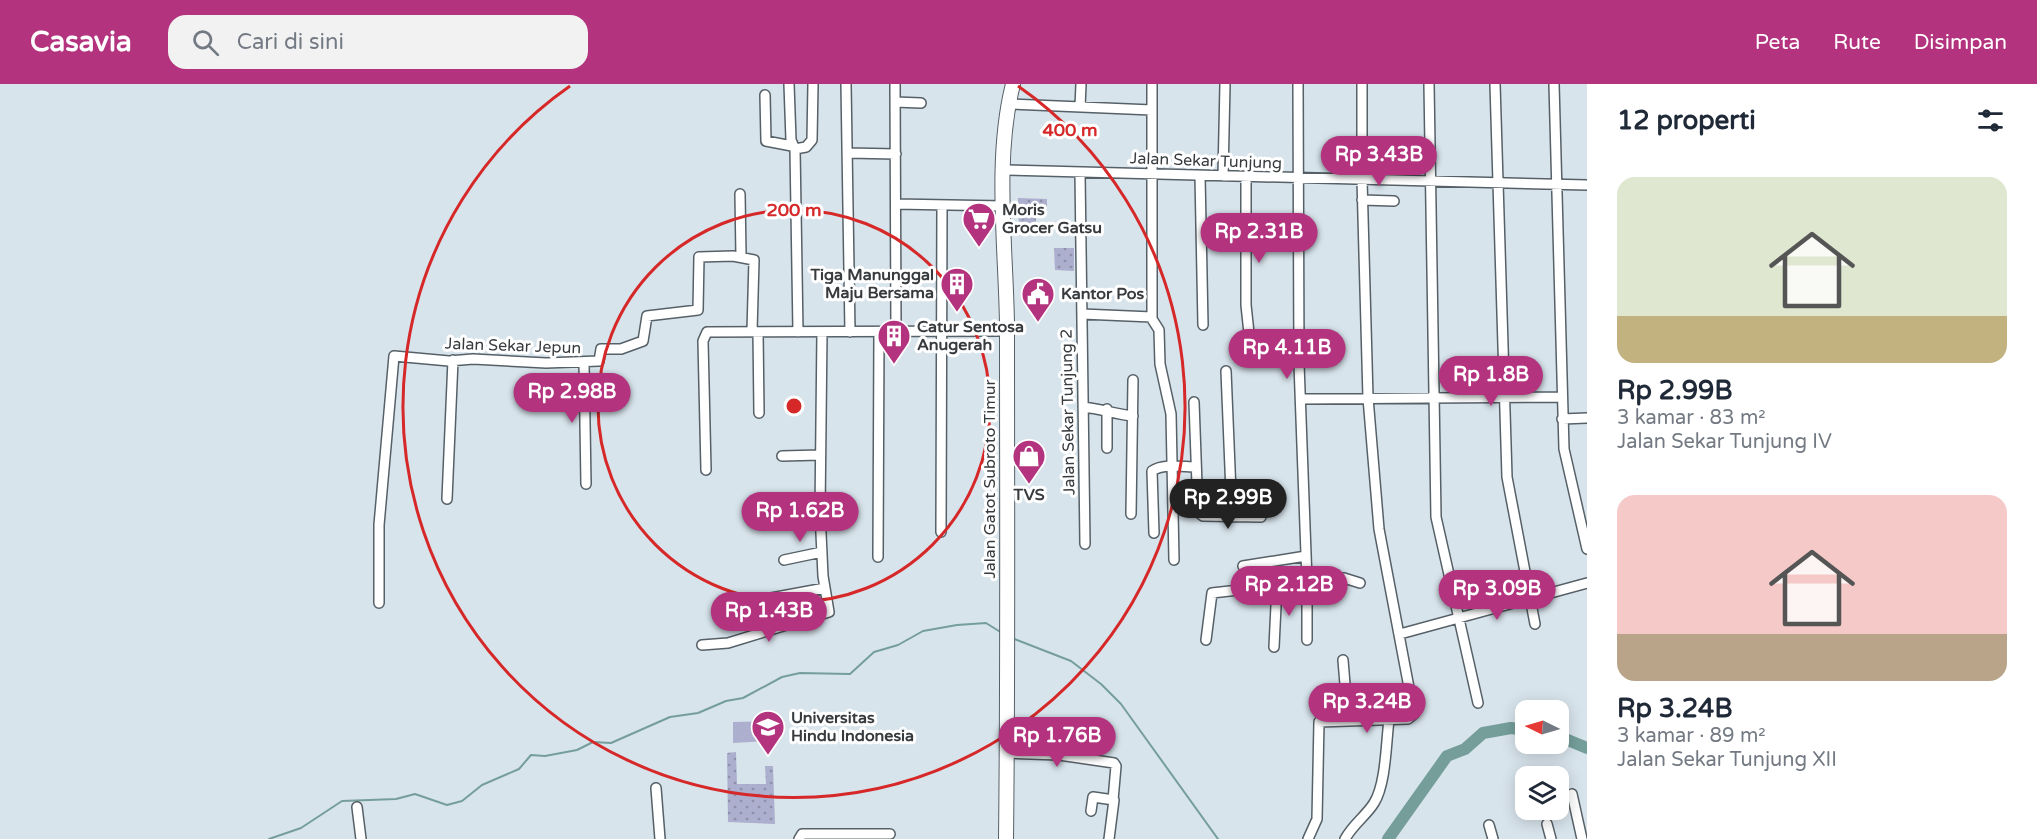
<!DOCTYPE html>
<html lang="id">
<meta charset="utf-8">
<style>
:root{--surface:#fff;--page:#f2f2f3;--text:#1f2937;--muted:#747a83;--accent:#b3337e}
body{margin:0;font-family:"Varela Round",sans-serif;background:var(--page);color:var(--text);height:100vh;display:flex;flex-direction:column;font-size:22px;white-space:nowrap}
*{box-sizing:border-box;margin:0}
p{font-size:20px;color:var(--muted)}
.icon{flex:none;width:33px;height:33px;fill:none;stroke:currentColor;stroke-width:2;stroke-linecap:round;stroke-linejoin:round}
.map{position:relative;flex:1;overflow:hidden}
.sheet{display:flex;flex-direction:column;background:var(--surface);width:450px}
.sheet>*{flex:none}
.needle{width:39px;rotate:275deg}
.tools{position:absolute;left:1515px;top:616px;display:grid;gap:12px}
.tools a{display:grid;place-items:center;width:54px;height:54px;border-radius:12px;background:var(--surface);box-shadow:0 3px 15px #0003;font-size:30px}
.price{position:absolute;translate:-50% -51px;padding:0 14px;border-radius:21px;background:var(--accent);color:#fff;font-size:20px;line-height:39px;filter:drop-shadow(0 2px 3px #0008)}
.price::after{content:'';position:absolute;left:50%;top:36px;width:18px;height:14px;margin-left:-9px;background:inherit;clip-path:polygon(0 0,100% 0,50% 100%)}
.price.selected{background:#222;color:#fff}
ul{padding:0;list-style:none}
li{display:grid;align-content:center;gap:12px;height:318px;padding:0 30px}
li span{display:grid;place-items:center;height:186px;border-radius:18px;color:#555}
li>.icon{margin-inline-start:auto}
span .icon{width:108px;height:108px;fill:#fffc;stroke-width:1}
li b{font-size:26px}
h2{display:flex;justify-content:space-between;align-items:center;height:72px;padding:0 30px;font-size:26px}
header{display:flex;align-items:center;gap:36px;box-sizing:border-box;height:84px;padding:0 30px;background:var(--accent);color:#fff}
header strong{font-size:28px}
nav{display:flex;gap:33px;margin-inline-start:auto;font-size:21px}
.search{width:420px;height:54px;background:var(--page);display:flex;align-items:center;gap:15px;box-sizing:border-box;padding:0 21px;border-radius:18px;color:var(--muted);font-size:22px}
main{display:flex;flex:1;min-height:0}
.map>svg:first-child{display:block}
.grass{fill:url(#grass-dots)}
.pitch{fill:#acafcd}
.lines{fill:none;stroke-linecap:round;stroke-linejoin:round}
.stream{stroke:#759e9b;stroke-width:2}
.river{stroke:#759e9b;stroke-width:12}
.minor-casing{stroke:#566067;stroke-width:12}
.highway-casing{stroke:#566067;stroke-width:16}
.minor{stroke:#fff;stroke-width:9}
.highway{stroke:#fff;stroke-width:14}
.ring{fill:none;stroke:#d62828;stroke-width:3}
.labels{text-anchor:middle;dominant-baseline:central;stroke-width:6;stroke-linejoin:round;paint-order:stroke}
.street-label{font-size:16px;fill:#373b3e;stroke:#fff}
.poi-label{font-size:16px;font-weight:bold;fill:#373b3e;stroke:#fff;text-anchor:start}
.centre{fill:#d62828;stroke:#fff;stroke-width:3}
.ring-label{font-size:18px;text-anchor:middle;font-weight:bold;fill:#d62828;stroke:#fff;stroke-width:6;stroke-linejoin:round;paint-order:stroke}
</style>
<header>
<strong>Casavia</strong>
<div class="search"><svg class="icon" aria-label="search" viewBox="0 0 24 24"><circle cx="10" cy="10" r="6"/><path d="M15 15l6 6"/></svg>Cari di sini</div>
<nav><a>Peta</a><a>Rute</a><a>Disimpan</a></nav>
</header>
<main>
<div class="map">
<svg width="1587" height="755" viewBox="0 0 1587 755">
<defs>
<pattern id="grass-dots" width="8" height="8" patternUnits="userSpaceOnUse" patternTransform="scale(1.5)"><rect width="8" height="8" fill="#acafcd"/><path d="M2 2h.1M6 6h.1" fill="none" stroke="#8d90a8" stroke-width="1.8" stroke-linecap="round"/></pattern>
</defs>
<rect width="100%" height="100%" fill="#d8e4ec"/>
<path class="grass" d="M1018 114 1047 115V127L1036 128V141H1019Z
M1054 164H1074V187L1055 186Z
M736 668 737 700H766L765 682H773L775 740 728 738 727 669Z"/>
<path class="pitch" d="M769 637V657L733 659V638Z"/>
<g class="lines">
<path class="stream" d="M1012 554 1071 577 1101 600 1121 620 1218 755
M269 755 301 744 342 717 396 715 415 710 447 721 462 717 482 701 519 685 531 671 545 672 577 666 593 658 611 659 670 633 698 629 726 617 743 614 782 593 800 589 850 590 874 568 898 561 923 547 957 541 986 539 1002 549"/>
<path class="river" d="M1558 652 1587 664
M1388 755 1447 672 1465 665 1483 649 1511 644 1526 646"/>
<g class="minor-casing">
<path id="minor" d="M789 0 791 56 795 65 798 248
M846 0 850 248
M895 0 896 248
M1152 0V235L1159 246 1160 280 1171 330 1174 476
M1298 0 1299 280 1307 497V556
M1429 0 1436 433 1478 619
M1495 0 1507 393 1535 540
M1554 0 1564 365 1587 465
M765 11 766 57 792 62
M895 18 921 19
M1010 20 1152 26
M1080 23 1081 0
M795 65 806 63 812 56 813 0
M848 69 896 70
M1004 86 1587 101
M1080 89 1085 460
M1200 92 1203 241
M1223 92 1225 0
M1246 93V221L1251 268
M740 110 741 172
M1362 116 1394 117
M896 120 1004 122
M1082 230 1152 233
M758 248 759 329
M584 279 586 400
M1226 287 1232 433
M1301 315 1562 313
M1194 318 1198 428 1203 432 1261 433
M1083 323C1102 325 1114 330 1133 332
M1562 335 1587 334
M1107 364V325
M782 372 820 371
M706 386 703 257 707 248 1007 247
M447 415 453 276
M1131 430 1133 296
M941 448 942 121
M1154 449 1152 387C1163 379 1183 383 1196 383
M878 473 879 248
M784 476 822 468
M1243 482 1306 472
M760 516 825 504
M379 519V441L394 272 449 277 473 275 546 279 599 277 601 265H621L643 257 647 232 698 226 699 173 733 172 754 176 752 247
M1400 550 1587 499
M1206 556 1212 509 1344 494 1360 499
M702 561 728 559 829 528 823 492 820 428 822 248
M1274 563 1277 501
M1343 576 1348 637
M1006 669 1059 671 1114 679 1116 682 1113 716
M656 704 660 755
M1572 710 1582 755
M357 723 361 755
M1091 727 1093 713 1114 716 1109 755
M1547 740 1551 755
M1489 741 1493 755
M799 755 802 750H890
M1308 755 1317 735 1319 638 1408 635 1414 630 1379 445 1368 314 1362 96V0
M1345 755C1353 740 1366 732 1374 719 1386 700 1386 659 1389 636"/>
</g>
<g class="highway-casing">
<path id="highway" d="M1006 755C1008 584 1007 412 1007 241 1006 164 994 75 1013 0"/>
</g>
<use href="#minor" class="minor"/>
<use href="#highway" class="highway"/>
</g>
<g class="ring">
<circle cx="794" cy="322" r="196"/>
<path d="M1018 2A391 391 0 1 1 570 2"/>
</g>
<defs>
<g id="supermarket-pin" transform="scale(1.725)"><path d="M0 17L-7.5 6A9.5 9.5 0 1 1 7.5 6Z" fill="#b3337e" stroke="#fff"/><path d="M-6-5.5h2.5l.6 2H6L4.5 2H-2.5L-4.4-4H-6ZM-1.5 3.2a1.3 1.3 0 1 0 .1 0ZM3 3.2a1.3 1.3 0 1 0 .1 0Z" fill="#fff"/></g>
<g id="building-pin" transform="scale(1.725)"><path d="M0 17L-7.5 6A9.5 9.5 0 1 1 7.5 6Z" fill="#b3337e" stroke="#fff"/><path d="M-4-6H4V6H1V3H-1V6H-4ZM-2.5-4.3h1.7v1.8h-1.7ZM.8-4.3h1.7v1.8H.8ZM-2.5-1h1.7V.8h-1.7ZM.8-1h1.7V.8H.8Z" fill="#fff"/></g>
<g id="civic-pin" transform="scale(1.725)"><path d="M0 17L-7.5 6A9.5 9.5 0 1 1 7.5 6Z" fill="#b3337e" stroke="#fff"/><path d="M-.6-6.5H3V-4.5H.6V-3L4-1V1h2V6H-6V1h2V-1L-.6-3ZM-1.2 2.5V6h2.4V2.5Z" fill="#fff"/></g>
<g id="shop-pin" transform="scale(1.725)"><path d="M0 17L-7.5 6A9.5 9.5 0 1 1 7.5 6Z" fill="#b3337e" stroke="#fff"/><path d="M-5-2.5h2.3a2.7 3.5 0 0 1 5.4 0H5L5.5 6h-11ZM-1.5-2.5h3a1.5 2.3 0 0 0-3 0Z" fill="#fff"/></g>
<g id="university-pin" transform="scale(1.725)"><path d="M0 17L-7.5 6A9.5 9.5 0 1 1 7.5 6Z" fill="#b3337e" stroke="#fff"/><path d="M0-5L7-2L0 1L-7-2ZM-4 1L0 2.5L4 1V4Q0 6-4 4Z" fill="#fff"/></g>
</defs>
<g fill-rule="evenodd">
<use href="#supermarket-pin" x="979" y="135"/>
<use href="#building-pin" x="957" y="200"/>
<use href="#civic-pin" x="1038" y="210"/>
<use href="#building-pin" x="894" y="252"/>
<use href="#shop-pin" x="1029" y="372"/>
<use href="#university-pin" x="768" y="643"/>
</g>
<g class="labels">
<g class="street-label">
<text transform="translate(1206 77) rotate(2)">Jalan Sekar Tunjung</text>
<text transform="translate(513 262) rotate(2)">Jalan Sekar Jepun</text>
<text transform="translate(1068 328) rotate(-91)">Jalan Sekar Tunjung 2</text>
<text transform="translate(990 395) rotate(-90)">Jalan Gatot Subroto Timur</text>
</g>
<g class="poi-label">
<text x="1002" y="126">Moris<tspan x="1002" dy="18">Grocer Gatsu</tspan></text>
<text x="934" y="191" text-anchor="end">Tiga Manunggal<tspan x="934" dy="18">Maju Bersama</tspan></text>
<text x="1061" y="210">Kantor Pos</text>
<text x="917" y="243">Catur Sentosa<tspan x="917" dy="18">Anugerah</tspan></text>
<text x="1029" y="411" text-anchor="middle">TVS</text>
<text x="791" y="634">Universitas<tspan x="791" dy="18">Hindu Indonesia</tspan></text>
</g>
</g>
<circle cx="794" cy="322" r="9" class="centre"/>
<g class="ring-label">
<text x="1070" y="52">400 m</text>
<text x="794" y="132">200 m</text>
</g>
</svg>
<div class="tools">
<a><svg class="needle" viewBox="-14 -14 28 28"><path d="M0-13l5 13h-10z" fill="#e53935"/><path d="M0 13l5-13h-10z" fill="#747a83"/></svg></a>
<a><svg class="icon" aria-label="layers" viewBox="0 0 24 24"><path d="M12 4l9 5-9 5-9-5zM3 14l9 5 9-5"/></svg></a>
</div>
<b class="price" style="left:1379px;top:103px">Rp 3.43B</b>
<b class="price" style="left:1259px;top:180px">Rp 2.31B</b>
<b class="price" style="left:1287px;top:296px">Rp 4.11B</b>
<b class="price" style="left:1491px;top:323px">Rp 1.8B</b>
<b class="price" style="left:572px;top:340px">Rp 2.98B</b>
<b class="price selected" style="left:1228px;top:446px">Rp 2.99B</b>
<b class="price" style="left:800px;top:459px">Rp 1.62B</b>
<b class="price" style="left:1289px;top:533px">Rp 2.12B</b>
<b class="price" style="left:1497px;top:537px">Rp 3.09B</b>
<b class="price" style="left:769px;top:559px">Rp 1.43B</b>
<b class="price" style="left:1367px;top:650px">Rp 3.24B</b>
<b class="price" style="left:1057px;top:684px">Rp 1.76B</b>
</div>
<section class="sheet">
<h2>12 properti<svg class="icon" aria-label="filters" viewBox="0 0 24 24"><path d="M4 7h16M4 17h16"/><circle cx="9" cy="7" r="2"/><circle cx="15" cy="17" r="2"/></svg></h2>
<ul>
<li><span style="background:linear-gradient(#dfe7d0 75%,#c2b280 0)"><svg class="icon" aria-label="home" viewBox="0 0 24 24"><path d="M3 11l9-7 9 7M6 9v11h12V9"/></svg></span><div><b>Rp 2.99B</b><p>3 kamar · 83 m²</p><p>Jalan Sekar Tunjung IV</p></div></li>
<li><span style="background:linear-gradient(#f6c9c9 75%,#b9a48a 0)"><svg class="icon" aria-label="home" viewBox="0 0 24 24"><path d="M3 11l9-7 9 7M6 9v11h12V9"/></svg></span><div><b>Rp 3.24B</b><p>3 kamar · 89 m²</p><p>Jalan Sekar Tunjung XII</p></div></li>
</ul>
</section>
</main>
